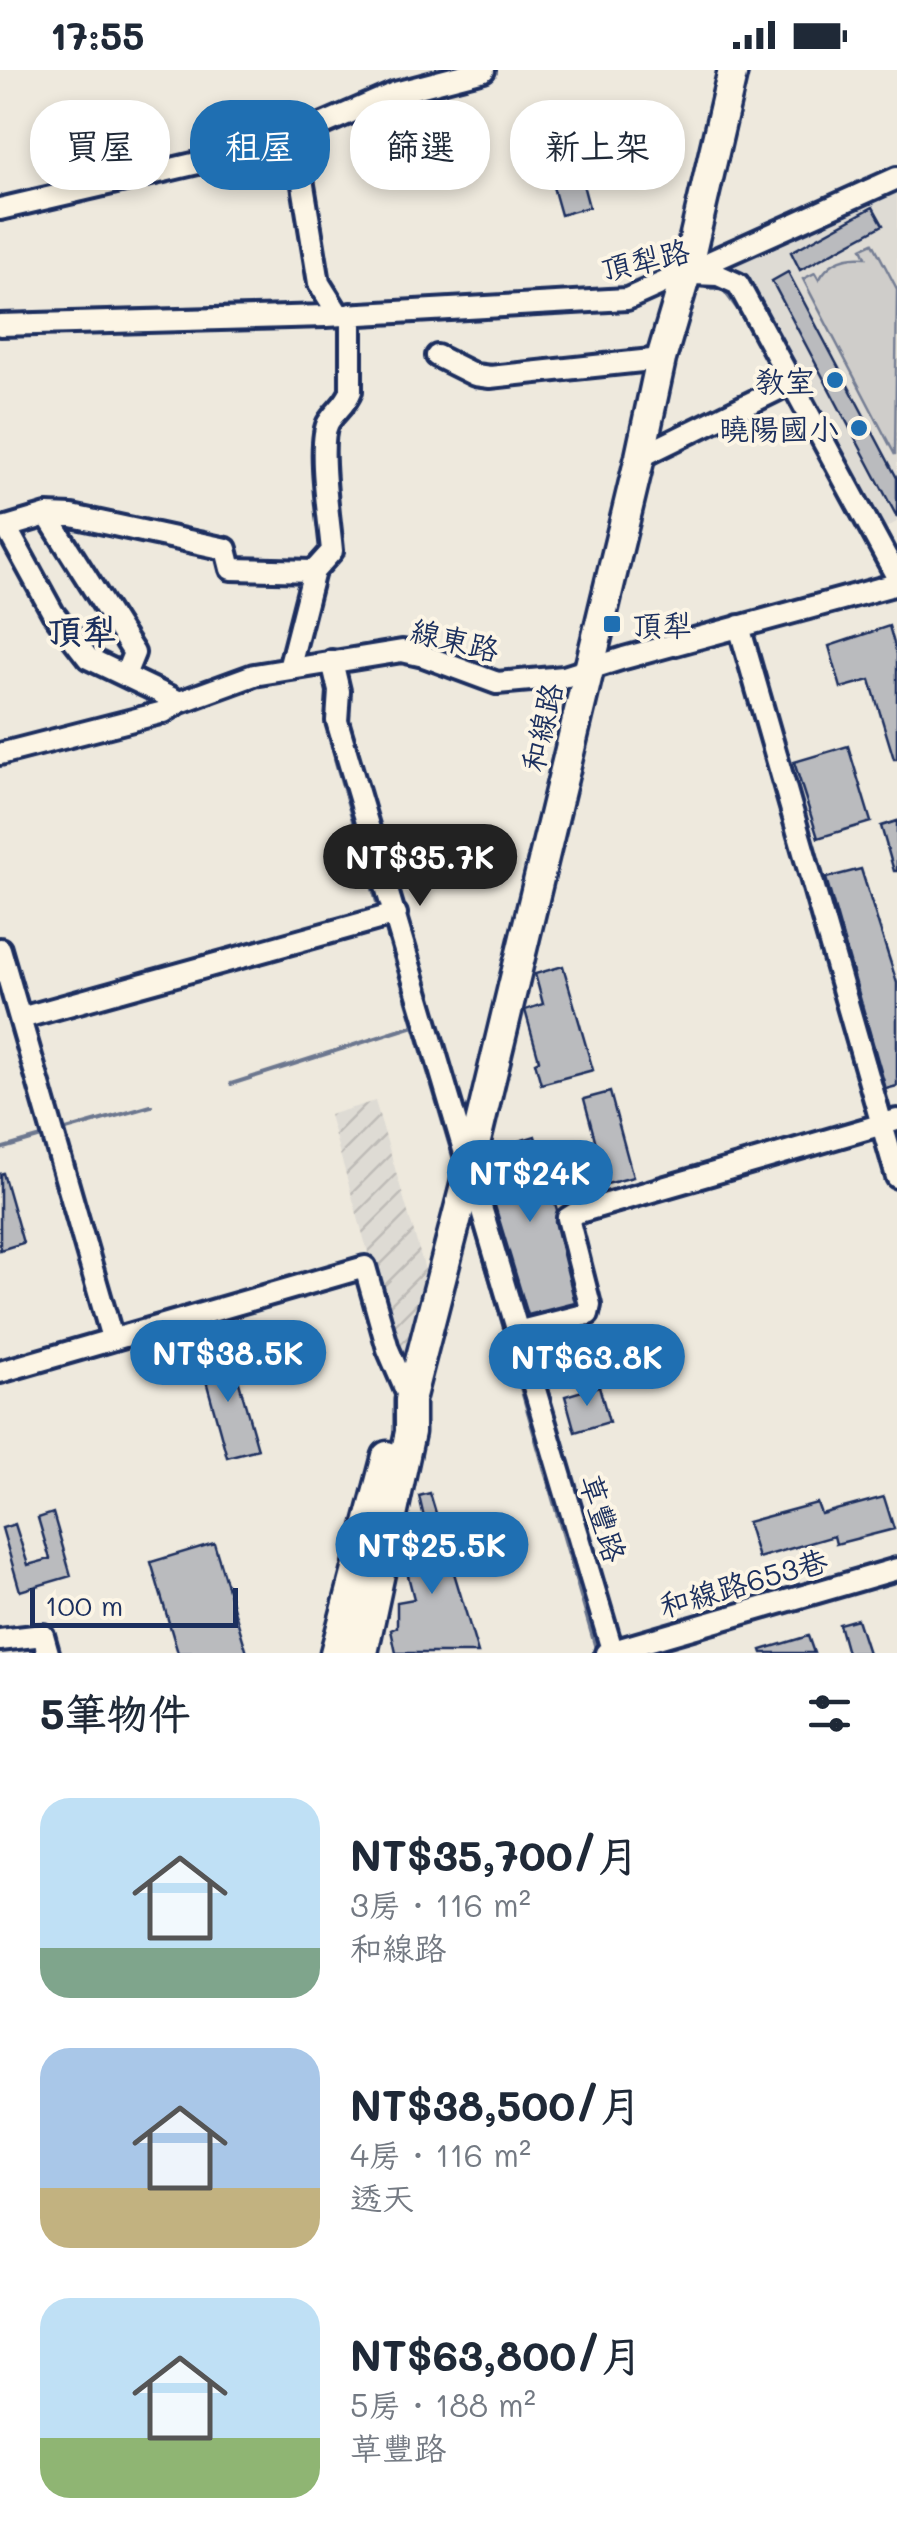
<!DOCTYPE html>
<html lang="zh-TW">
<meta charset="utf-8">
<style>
:root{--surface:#fff;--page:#f6f6f7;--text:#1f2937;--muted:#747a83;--accent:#1f6fb2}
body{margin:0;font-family:Mali,"LXGW WenKai TC",sans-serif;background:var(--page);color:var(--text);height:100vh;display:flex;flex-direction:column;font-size:38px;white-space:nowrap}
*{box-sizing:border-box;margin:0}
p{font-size:32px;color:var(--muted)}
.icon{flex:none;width:55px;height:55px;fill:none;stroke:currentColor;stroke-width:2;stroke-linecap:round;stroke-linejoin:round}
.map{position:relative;height:1583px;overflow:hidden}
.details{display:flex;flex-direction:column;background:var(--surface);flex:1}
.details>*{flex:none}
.top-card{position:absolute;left:30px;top:30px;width:838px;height:90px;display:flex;gap:20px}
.scale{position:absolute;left:30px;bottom:25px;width:208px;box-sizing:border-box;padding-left:10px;border:5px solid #1b2f5e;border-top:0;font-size:28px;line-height:35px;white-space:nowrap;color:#1b2f5e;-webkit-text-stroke:8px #fcf5e5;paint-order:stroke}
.price{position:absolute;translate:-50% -85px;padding:0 22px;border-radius:35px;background:var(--accent);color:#fff;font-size:32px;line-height:65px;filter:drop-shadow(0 2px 5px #0008)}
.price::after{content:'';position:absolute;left:50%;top:60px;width:30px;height:22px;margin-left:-15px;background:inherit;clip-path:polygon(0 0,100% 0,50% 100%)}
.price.selected{background:#222;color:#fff}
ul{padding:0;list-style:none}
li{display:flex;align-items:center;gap:30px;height:250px;padding:0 40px}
li span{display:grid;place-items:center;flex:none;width:280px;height:200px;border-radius:30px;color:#555}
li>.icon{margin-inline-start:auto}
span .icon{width:120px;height:120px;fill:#fffc;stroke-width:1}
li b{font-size:42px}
h2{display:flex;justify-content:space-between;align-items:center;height:120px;padding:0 40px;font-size:42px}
.chip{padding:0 35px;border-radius:40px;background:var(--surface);box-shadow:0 5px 15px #0003;font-size:35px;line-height:90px}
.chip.selected{background:var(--accent);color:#fff}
.status{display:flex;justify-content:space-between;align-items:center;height:70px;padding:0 50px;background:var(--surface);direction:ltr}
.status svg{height:28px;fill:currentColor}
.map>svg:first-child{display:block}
.built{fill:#dedbd4}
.industrial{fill:url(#industrial-furrows)}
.grass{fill:#cfcdca;stroke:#757e94;stroke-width:2.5}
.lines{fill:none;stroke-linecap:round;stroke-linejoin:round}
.stream{stroke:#6c778f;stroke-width:4}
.building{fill:#babbbe;stroke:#1b2f5e;stroke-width:2.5}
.minor-casing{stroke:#1b2f5e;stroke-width:28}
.major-casing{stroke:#1b2f5e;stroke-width:35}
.minor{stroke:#fcf5e5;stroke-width:20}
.major{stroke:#fcf5e5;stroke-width:28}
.poi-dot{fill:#1f6fb2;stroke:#fcf5e5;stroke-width:4}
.labels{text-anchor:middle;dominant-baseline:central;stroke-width:8;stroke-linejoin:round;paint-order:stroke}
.street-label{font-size:30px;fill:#1b2f5e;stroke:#fcf5e5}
.poi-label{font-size:30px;fill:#1b2f5e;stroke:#fcf5e5;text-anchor:end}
.quarter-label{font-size:35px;font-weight:bold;fill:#1b2f5e;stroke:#fcf5e5}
</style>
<div class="status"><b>17:55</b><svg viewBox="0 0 49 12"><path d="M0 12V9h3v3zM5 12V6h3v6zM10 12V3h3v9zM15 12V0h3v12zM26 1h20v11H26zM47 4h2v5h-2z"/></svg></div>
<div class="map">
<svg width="897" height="1583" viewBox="0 0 897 1583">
<defs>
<pattern id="industrial-furrows" width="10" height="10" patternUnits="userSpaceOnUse" patternTransform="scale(2.5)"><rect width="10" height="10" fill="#dedbd4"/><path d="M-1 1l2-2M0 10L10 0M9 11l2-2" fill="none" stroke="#bebcb8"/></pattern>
</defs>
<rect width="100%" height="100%" fill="#eee9dd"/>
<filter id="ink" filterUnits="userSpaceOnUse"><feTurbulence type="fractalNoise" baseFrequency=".01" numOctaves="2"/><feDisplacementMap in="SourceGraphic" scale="20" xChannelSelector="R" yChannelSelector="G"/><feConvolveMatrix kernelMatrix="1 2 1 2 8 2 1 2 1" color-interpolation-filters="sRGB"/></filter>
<g filter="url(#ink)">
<path class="built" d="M897 116V452L878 462 739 208 725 195Z"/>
<path class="industrial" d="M375 1031 425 1200 401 1299 329 1045Z"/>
<path class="grass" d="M873 173 897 219 895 385 803 209 815 203 819 210C829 191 845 185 866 187L862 178Z"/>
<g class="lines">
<path class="stream" d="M693 215 724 220 750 256
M785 321 846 436
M335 689 380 843
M385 857 456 1097
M231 1014 414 956
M59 1062 151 1036
M0 1079 45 1066
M471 1144 597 1582"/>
</g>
<path class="building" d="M577 92 589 137 561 145 548 99Z
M873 137 883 155 800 200 791 182Z
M788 202 897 408V447L772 211Z
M889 556 897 584V689H894L870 610 841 618 829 576Z
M848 676 871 752 818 768 794 692Z
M897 751V801H894L881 756Z
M861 799 897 913V1016L886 1019 826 808Z
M563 896 593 1000 541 1014 535 992 539 990 525 940 543 934 535 904Z
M610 1022 633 1107 607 1114 584 1029Z
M535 1066 557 1140 555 1151 575 1233 528 1245 486 1106 492 1079Z
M3 1103 23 1173 0 1180V1104Z
M223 1278 231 1311 238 1309 258 1379 227 1387 199 1285Z
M599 1316 609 1352 575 1362 565 1326Z
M430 1423 478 1583H396L391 1560 397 1557V1532L414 1529 403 1486 422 1479 415 1459 426 1456 419 1426Z
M884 1427 894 1459 836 1474 834 1466 758 1488 747 1452 817 1433 821 1444Z
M53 1443 71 1506 20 1521 2 1458 15 1454 28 1495 50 1489 38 1448Z
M214 1473 247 1583H178L151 1492Z
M857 1549 868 1583H847L839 1554Z
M808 1566 814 1583H762L761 1580Z"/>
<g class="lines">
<g class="minor-casing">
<path id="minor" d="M295 66 319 213 339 245
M0 139 275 75 395 23 484 0
M693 204 718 205 738 214 897 507
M0 255 326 246 627 229 897 108
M437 286 475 305 490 307 661 289
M640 387 793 312
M47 445 134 583 125 605
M6 457 53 543 88 588 180 632
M0 459 47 445 72 446 226 479 231 499 314 501
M739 556 897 1107
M332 591 339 621 337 651 613 1583
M289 599 314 501 332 481C330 455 317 374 328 353 335 341 346 335 351 321V244
M0 684 164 642 180 632 254 605 402 581 424 586 497 613 564 607 624 588 897 514
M0 879 112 1268
M21 948 396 844
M517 1262 588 1244 590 1235 568 1148 576 1143 897 1050
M0 1302 365 1197 388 1279 410 1330
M0 1570 43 1565 48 1583
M606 1583 897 1499"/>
</g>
<g class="major-casing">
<path id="major" d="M335 1583 387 1386
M363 1583 410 1362V1330L469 1100 640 387 661 289 686 204 733 0"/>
</g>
<use href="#minor" class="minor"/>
<use href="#major" class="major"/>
</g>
</g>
<g class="poi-dot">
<circle cx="835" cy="310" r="10"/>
<circle cx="859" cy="358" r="10"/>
<rect x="602" y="544" width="20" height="20" rx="5"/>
</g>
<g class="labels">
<g class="street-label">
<text transform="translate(645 189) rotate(-13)">頂犁路</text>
<text transform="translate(455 569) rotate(14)">線東路</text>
<text transform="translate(541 657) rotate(-77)">和線路</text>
<text transform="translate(604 1448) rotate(73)">草豐路</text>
<text transform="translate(743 1512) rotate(-16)">和線路653巷</text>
</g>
<g class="poi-label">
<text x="815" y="310">教室</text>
<text x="839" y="358">曉陽國小</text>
<text x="632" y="554" text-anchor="start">頂犁</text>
</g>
<g class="quarter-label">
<text x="82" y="560">頂犁</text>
</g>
</g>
</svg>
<div class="scale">100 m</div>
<b class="price selected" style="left:420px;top:839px">NT$35.7K</b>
<b class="price" style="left:530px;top:1155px">NT$24K</b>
<b class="price" style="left:228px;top:1335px">NT$38.5K</b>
<b class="price" style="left:587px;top:1339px">NT$63.8K</b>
<b class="price" style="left:432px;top:1527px">NT$25.5K</b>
<div class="top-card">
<a class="chip">買屋</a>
<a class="chip selected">租屋</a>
<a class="chip">篩選</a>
<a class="chip">新上架</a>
</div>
</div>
<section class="details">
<h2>5筆物件<svg class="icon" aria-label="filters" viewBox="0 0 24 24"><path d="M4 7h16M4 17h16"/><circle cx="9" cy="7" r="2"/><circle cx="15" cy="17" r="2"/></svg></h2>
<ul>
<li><span style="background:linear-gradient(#bfe0f5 75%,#7fa58c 0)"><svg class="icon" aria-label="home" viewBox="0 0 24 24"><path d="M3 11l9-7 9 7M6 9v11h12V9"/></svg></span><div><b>NT$35,700/月</b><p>3房 · 116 m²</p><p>和線路</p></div></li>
<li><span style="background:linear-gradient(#a9c7e8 70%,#c2b280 0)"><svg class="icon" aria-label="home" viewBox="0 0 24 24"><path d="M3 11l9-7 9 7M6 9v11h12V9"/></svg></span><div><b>NT$38,500/月</b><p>4房 · 116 m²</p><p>透天</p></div></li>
<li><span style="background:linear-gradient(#bfe0f5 70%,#8fb573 0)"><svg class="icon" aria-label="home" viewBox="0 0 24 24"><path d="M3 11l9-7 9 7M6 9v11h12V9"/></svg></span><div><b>NT$63,800/月</b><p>5房 · 188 m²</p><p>草豐路</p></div></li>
</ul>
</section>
